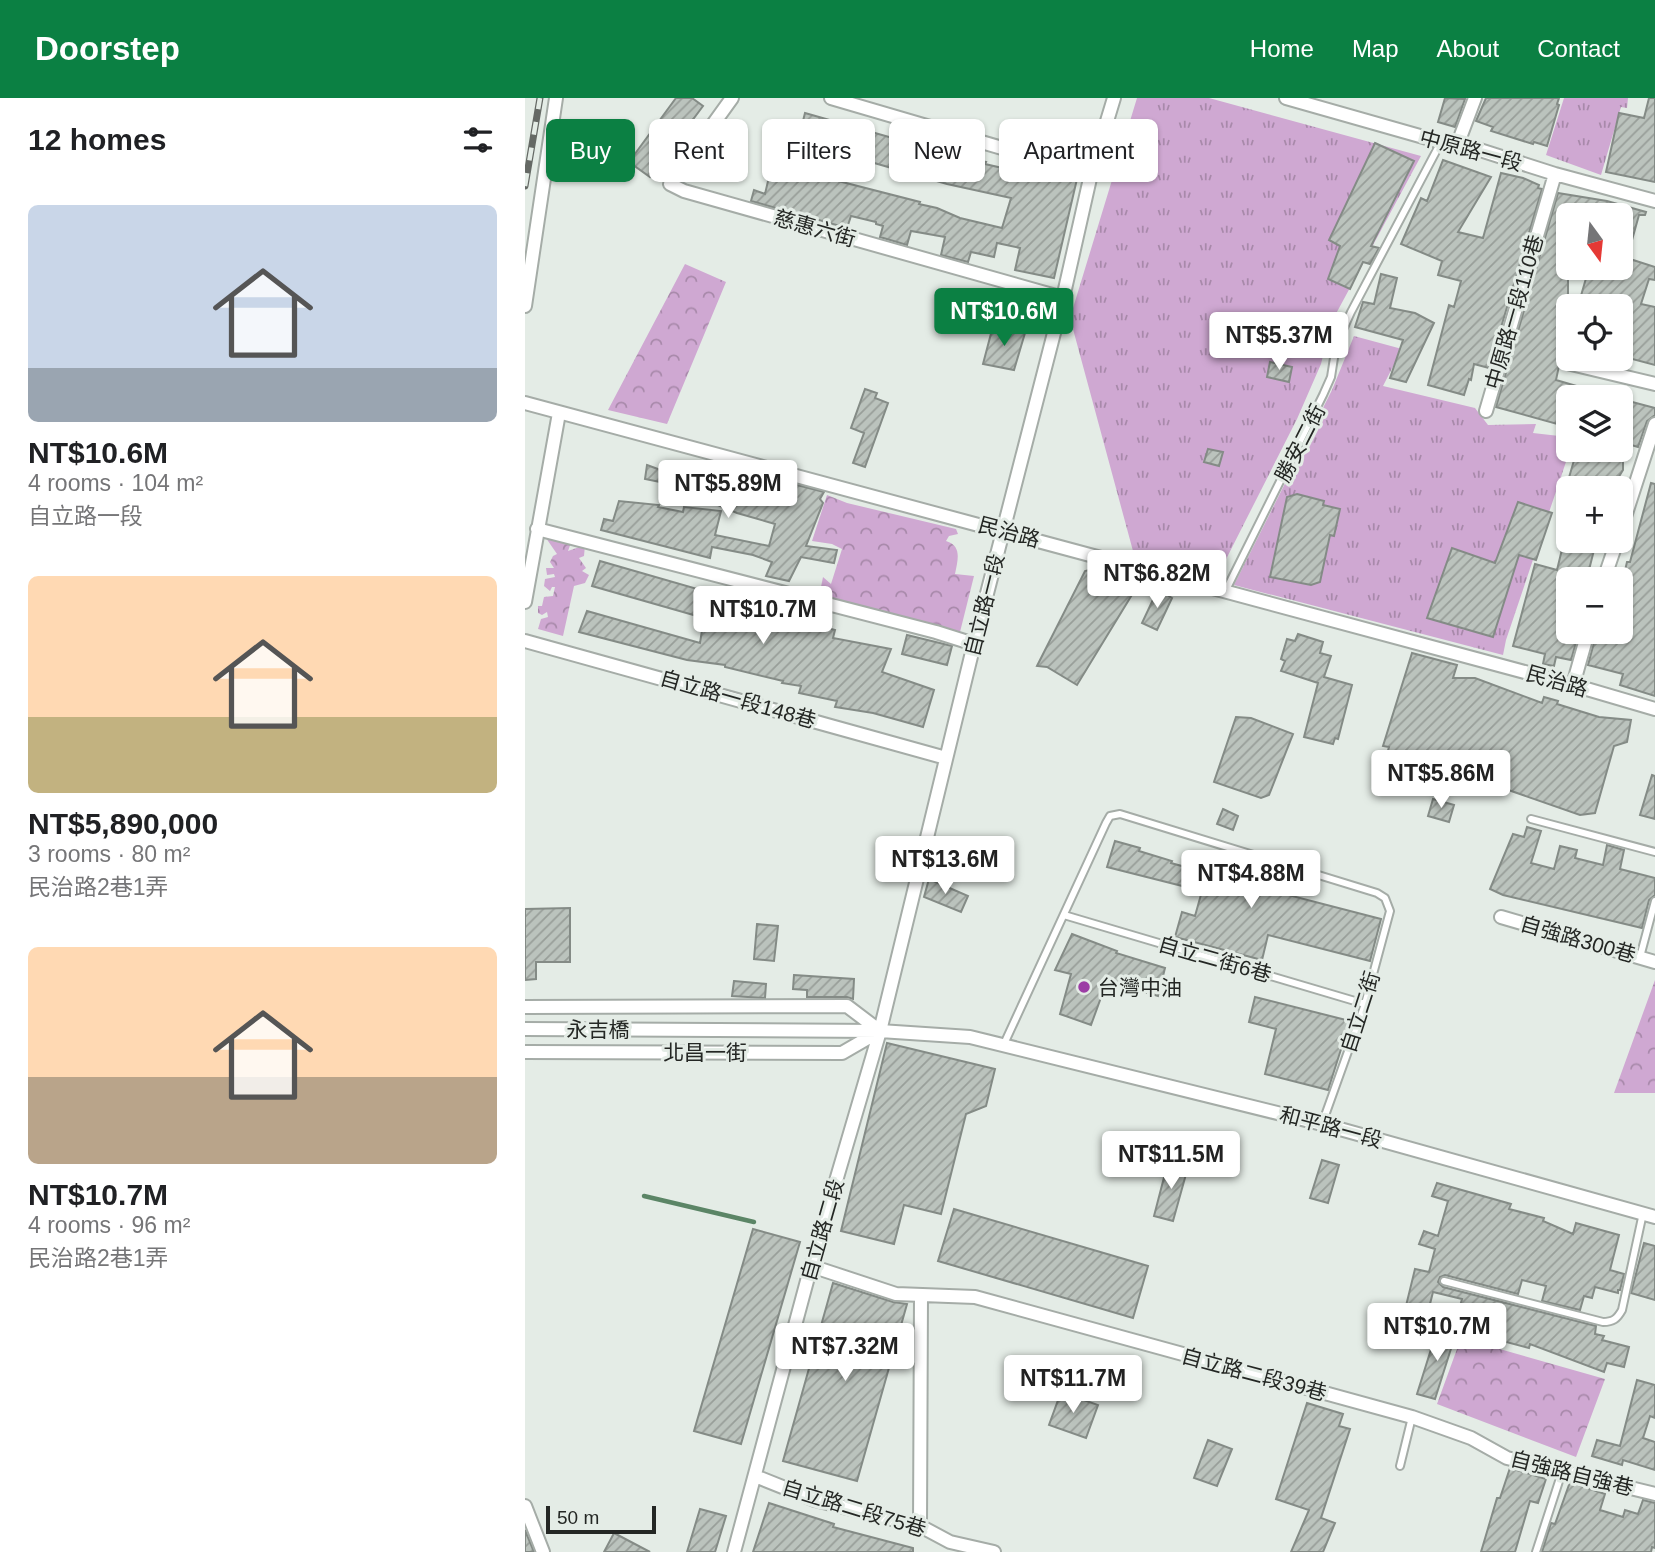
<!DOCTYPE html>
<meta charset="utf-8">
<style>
:root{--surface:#fff;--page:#f2f2f2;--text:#202124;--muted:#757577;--accent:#0b8043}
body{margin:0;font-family:Helvetica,"Noto Sans TC",sans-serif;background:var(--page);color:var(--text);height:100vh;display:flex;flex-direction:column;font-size:26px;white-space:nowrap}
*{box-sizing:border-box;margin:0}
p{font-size:23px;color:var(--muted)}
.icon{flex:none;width:38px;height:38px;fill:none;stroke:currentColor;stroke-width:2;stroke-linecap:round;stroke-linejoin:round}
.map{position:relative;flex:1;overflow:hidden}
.panel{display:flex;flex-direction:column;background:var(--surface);width:525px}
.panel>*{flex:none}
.guide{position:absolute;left:21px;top:21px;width:665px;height:63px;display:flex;gap:14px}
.needle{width:46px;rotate:165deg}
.controls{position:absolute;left:1031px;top:105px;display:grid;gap:14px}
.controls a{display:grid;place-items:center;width:77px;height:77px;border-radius:10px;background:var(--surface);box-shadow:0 2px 5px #0004;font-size:35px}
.scale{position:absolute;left:21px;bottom:18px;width:110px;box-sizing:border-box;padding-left:7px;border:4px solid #242724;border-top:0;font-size:19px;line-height:24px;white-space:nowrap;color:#242724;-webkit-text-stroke:5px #e4ece6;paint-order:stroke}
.price{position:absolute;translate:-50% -60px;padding:0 16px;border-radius:7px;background:#fff;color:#222;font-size:23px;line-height:46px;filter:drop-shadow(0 2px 4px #0008)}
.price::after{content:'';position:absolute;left:50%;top:42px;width:21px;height:16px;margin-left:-10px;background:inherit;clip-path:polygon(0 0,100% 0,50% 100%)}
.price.active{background:var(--accent);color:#fff}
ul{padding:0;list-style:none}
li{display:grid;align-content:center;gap:14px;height:371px;padding:0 28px}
li span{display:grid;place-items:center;height:217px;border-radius:10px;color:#555}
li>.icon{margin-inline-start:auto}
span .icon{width:126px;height:126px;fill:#fffc;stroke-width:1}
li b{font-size:30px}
h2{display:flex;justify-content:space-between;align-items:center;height:84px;padding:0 28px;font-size:30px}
.chip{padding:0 24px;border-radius:10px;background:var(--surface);box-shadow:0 2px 5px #0004;font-size:24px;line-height:63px}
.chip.active{background:var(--accent);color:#fff}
header{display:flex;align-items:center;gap:42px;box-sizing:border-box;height:98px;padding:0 35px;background:var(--accent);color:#fff}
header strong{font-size:33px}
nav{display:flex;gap:38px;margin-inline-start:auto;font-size:24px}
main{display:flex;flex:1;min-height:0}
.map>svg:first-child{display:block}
.grass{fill:url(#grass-tufts)}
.forest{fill:url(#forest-crowns)}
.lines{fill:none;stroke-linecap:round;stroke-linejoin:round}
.stream{stroke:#5b8566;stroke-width:4.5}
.building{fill:url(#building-hatch);stroke:#848b86;stroke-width:2}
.lane-casing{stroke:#a5aca7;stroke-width:10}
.street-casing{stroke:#a5aca7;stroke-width:16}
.lane{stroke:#fff;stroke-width:6}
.street{stroke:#fff;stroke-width:12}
.rail-casing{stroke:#656965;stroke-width:7}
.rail{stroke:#e4ece6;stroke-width:4.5;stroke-dasharray:13;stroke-linecap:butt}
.poi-dot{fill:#9c3da5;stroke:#e4ece6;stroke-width:2.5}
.labels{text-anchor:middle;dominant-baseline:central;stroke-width:6;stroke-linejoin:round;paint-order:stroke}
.street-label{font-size:21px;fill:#242724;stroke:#e4ece6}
.poi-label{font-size:21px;fill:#242724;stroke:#e4ece6;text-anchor:start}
</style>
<header>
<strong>Doorstep</strong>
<nav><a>Home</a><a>Map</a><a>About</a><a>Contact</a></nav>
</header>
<main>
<section class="panel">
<h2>12 homes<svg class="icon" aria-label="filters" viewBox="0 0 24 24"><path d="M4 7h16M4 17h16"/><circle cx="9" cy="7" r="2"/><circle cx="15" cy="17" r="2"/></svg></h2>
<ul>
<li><span style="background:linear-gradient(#c9d6e8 75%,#9aa5b1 0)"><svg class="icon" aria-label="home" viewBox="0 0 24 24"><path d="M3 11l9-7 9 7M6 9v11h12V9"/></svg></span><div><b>NT$10.6M</b><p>4 rooms · 104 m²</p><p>自立路一段</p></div></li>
<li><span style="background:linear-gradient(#ffd9b3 65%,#c2b280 0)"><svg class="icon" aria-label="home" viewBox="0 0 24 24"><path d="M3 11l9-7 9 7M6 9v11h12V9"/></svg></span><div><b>NT$5,890,000</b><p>3 rooms · 80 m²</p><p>民治路2巷1弄</p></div></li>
<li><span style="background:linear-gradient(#ffd9b3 60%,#b9a48a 0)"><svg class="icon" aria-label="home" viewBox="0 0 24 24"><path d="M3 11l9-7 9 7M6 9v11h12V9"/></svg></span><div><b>NT$10.7M</b><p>4 rooms · 96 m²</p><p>民治路2巷1弄</p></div></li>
</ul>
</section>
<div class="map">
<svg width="1130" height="1454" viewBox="0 0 1130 1454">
<defs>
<pattern id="grass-tufts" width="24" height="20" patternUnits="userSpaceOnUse" patternTransform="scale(1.75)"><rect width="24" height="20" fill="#cfa8d2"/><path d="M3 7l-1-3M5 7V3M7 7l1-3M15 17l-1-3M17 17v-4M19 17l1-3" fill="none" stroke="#a889aa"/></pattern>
<pattern id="forest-crowns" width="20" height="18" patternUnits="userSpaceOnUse" patternTransform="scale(1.75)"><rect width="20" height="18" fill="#cfa8d2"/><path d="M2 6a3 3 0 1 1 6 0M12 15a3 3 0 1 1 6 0" fill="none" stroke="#a889aa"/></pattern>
<pattern id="building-hatch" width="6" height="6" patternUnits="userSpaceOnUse" patternTransform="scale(1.75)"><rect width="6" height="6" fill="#bbc3bd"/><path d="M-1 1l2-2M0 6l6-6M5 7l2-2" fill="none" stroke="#989e99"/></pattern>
</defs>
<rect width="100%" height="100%" fill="#e4ece6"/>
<path class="grass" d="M612 0H684L896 58 806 225 796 266 772 321 687 489 608 453 545 220Z
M1039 0H1103L1102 10 1096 9 1076 77 1021 57Z
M829 238 877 251 858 288 950 310 963 327 1011 326 1008 335 1043 339V352H1045L981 542 978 557 709 487 807 292Z"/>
<path class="forest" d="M160 166 201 184 142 326 83 312Z
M302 397 322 405 431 431 433 436 424 438 421 443C437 448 433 461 430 476L449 478 435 534 294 499 298 479 306 486 317 451 307 446 287 443Z
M21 440 47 442 43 453 60 447 59 458 54 460 61 470 57 473 64 477 60 485 49 488 38 538 13 531 16 521 23 519 22 514 17 517 13 515V508H17L19 499 28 498 30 489H27L25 493 19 488 20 481 30 479 29 476 22 477 21 470H29L25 464 28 458 32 456Z
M1130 882V995H1089Z
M936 1240 1080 1281 1051 1359 912 1306Z"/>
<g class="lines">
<path class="stream" d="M119 1098 229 1124"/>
</g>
<path class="building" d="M151 0H167L178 8 125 79 104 64Z
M920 0 940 1 930 29 913 24Z
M961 0H1034L1032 6 1034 7 1022 48 1009 44 1008 46 966 33 968 29 951 23Z
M1124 0H1130V84L1081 74 1094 15 1119 20Z
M280 15 420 55 461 64 460 66 512 78 514 70 552 81 529 180 490 172 495 150 472 145 469 159 446 154 443 164 416 157 420 139 386 133 382 147 355 139 358 128 351 126V124L326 118 322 130 226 103 229 92 240 96 247 66 395 104 394 106 412 110 435 120 477 130 486 100 422 86 273 43Z
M850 45 889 63 846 148 854 150 845 166 838 164 825 191 803 181 815 148 804 142Z
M918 62 966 79 933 134 958 140 976 75 998 80 1014 87 1013 90 1017 91 964 270 949 266 946 282 944 281 939 297 903 287 924 207 929 209 936 183 913 177 917 163 876 146 896 100 902 103Z
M1033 95 1082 103 1121 114 1120 117H1114L1102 160 1130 169V182L1124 181 1116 206 1130 209V267L1096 258V208H1053L1064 170H1096V117H1043V245L1039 244 1031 282 1079 296V299H1043V329L971 309Z
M856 176 872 180 865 210 890 215 909 225 881 284 865 280 878 242 830 229 838 204 849 206Z
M468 228 500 235 489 272 458 266Z
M745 264 767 269 764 284 742 279Z
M340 291 352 295 350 300 363 305 340 369 328 365 339 335 326 330Z
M1096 301 1130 310V317L1122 323 1113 349 1096 344Z
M683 351 698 354 694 368 679 364Z
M1052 352H1103L1098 363V372L1087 390H1051L1052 386 1043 383Z
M122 367 149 377 166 379V376L183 374 182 379 214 391 217 381 228 385 231 376 242 379 239 388 267 389 268 386 299 394 295 401 298 405 281 448 312 452 309 465 276 459 264 483 241 478 247 464 228 457 187 449 185 460 76 432 79 421 88 423 94 403 134 407 133 409 158 414 159 409 196 413 190 437 244 448 250 426 212 415 140 385 120 381Z
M1126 385 1130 386V598L1095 587 1098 576 1063 567 1071 537 1084 540 1085 534H1096V489L1102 464H1105Z
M772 396 799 403 798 407 815 411 809 438 805 437 795 484 786 487 745 479 762 399Z
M993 404 1027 415 1011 462 994 457 968 539 902 520 927 450 970 465Z
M1039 443H1068L1065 451 1069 452 1063 476 1060 475 1058 481H1043V534H1054L1046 562 1031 559 1029 568 1018 566 1020 556 988 548 1010 466 1032 472Z
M75 463 276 521 275 523 310 532 308 540 366 551 357 574 409 592 398 629 348 615 310 609 312 603 274 595 276 588 257 585 258 583 200 569V567L162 562 54 534 62 513 175 545 179 520 67 488Z
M568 471 608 495 552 587 522 569 512 568 560 473Z
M633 491 647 500 632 532 617 525Z
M773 536 798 544 795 555 806 558 799 579 827 587 813 641 810 640 808 646 779 639 793 585 756 573 760 563 756 561 762 541 770 543Z
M382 537 427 548 422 567 377 556Z
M887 555 932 567 928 580H950L1017 605 1019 599 1033 603 1032 606 1074 619 1106 622 1102 644 1089 648 1070 715 1055 717 926 672H923L918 690 875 679 880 661 862 656 864 649 858 648Z
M711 619 726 620 768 636 744 697 736 700 689 684Z
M1127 677 1130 678V721L1115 717Z
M908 701 929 707 924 724 903 718Z
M698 711 713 718 708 732 692 726Z
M1002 729 1016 733 1006 765 1029 771 1035 748 1052 752 1050 760 1078 767 1082 747 1099 752 1095 771 1130 780V797L1124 802 1117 830 978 797 965 791 988 736 999 739Z
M590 743 615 750 614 753 647 763 646 765 682 775 684 765 743 780 740 791 856 821 845 863 743 837 737 862 650 839 657 814 670 818 677 793 582 769Z
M404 781 443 798 436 814 399 799Z
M45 810V864H11V881L0 882V811Z
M232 826 253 828 249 863 229 861Z
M547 836 592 853 591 855 640 870 633 898 582 883 566 927 535 916 546 876 530 872Z
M269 877 329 881 328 901 322 899H282V892L268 891Z
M209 883 241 886 240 900 207 898Z
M730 899 825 923 803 992 740 976 751 931 724 924Z
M362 945 470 971 461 1008 441 1016 416 1116 379 1107 369 1146 316 1133Z
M797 1062 814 1067 803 1105 785 1100Z
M643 1064 663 1069 648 1123 629 1118Z
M912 1085 986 1106 984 1111 1019 1120 1018 1123 1048 1136 1051 1125 1094 1137 1085 1172 1099 1176 1095 1192H1093V1195L1070 1189 1067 1200 1059 1198 1055 1212 1017 1203 1021 1188 997 1182 993 1196 920 1177 915 1179 913 1184 918 1189 1071 1228 1070 1236 1079 1238 1077 1242 1104 1249 1099 1269 1082 1265 1079 1274 1005 1246 1004 1250 929 1230 937 1201 908 1194 902 1218 880 1212 890 1171 904 1174 910 1151 894 1146 899 1133 913 1138 923 1103 907 1098Z
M429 1111 623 1168 608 1220 413 1163Z
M228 1131 275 1144 216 1346 169 1333Z
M1119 1145 1130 1148V1202L1106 1195Z
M308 1185 368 1204 382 1206 332 1383 258 1363Z
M913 1229 931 1235 910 1301 892 1296Z
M1112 1282 1130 1287V1320L1125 1318 1118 1340 1130 1344V1372L1098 1362 1097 1367 1067 1358 1072 1342 1095 1348Z
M536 1294 573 1307 561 1340 524 1327Z
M782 1305 818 1316 814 1328 825 1331 796 1420 810 1425 798 1454H766L784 1412 751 1401Z
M683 1342 707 1351 692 1388 669 1380Z
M985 1370 1021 1381 1013 1405 1005 1403 990 1454H956L972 1400H975Z
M1045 1384 1080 1396 1075 1412 1098 1419 1100 1412 1113 1416 1118 1402 1130 1405V1450L1127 1449 1126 1454H1017L1026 1425 1030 1426Z
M244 1405 309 1426 308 1429 388 1450V1454H228Z
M175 1411 201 1418 190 1454H162Z
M0 1432 9 1454H0Z
M89 1435 125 1454H79Z"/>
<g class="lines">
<g class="lane-casing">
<path id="lane" d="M701 492 798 297 806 279 811 247 826 214 916 44
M1006 721 1130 754
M539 817 840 906
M1115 859 1130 803
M479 946 581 725 585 718 595 716 852 795 860 800 865 813 840 906 797 1026
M919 1183 1078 1224C1088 1224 1092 1221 1097 1212L1118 1115
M875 1368 887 1319
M1011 1454 1037 1374"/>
</g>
<g class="street-casing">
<path id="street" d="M207 0 145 86 159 93 538 200
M306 0 566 76
M761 0 916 44 933 45 1030 76 1130 103
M933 45 950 0
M0 208 31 0
M1046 266 1130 286
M0 305 1048 587 1130 611
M961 313 1030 76
M12 431 411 534 449 546
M1096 431 1130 326
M1079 481 1092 443
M0 504 34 315
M0 543 421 660
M1048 587 1063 534
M976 819 1130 864
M0 909 322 908 355 933
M0 931 355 933 445 939 797 1026 1130 1119
M0 954 317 955 355 933
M286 1168 371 1196 450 1199 887 1319 946 1340 982 1360 1130 1396
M230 1378 290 1402 395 1428 425 1444 469 1454
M0 1408 18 1454
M395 1428 396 1197
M209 1454 286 1168 355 933 449 546 538 200 566 76 589 0"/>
</g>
<use href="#lane" class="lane"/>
<use href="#street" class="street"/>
<g class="rail-casing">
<path id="rail" d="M0 88 15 0"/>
</g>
<use href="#rail" class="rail"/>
</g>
<circle class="poi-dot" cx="559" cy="889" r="7"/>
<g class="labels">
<g class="street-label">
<text transform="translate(946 52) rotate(15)">中原路一段</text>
<text transform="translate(290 130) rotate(16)">慈惠六街</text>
<text transform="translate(989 214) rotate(-74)">中原路一段110巷</text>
<text transform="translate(775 345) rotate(-63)">勝安二街</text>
<text transform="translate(484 434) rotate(15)">民治路</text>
<text transform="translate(459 507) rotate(-76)">自立路一段</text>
<text transform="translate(1032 583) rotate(16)">民治路</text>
<text transform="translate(213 601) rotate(16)">自立路一段148巷</text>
<text transform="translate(1053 841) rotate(16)">自強路300巷</text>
<text transform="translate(690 861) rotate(16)">自立二街6巷</text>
<text transform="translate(835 914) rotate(-72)">自立二街</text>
<text x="73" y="931">永吉橋</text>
<text x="180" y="954">北昌一街</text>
<text transform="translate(806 1029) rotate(15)">和平路一段</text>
<text transform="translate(297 1132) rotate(-74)">自立路二段</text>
<text transform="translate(729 1276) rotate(15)">自立路二段39巷</text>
<text transform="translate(1047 1375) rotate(14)">自強路自強巷</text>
<text transform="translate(329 1410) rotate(17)">自立路二段75巷</text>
</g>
<g class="poi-label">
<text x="573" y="889">台灣中油</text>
</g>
</g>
</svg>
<div class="controls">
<a><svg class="needle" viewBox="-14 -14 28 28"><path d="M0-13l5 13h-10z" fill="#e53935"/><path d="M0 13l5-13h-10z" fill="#757577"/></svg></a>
<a><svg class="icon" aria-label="locate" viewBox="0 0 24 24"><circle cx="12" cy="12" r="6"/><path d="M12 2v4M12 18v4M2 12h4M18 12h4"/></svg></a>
<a><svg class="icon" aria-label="layers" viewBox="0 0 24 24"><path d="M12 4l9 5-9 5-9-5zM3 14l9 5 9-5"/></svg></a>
<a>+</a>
<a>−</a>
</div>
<div class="scale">50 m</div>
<b class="price active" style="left:479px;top:250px">NT$10.6M</b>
<b class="price" style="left:754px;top:274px">NT$5.37M</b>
<b class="price" style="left:203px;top:422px">NT$5.89M</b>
<b class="price" style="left:632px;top:512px">NT$6.82M</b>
<b class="price" style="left:238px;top:548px">NT$10.7M</b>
<b class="price" style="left:916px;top:712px">NT$5.86M</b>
<b class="price" style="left:420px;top:798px">NT$13.6M</b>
<b class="price" style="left:726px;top:812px">NT$4.88M</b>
<b class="price" style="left:646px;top:1093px">NT$11.5M</b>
<b class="price" style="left:912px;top:1265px">NT$10.7M</b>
<b class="price" style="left:320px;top:1285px">NT$7.32M</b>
<b class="price" style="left:548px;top:1317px">NT$11.7M</b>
<div class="guide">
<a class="chip active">Buy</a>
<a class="chip">Rent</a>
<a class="chip">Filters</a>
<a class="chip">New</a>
<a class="chip">Apartment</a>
</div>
</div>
</main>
